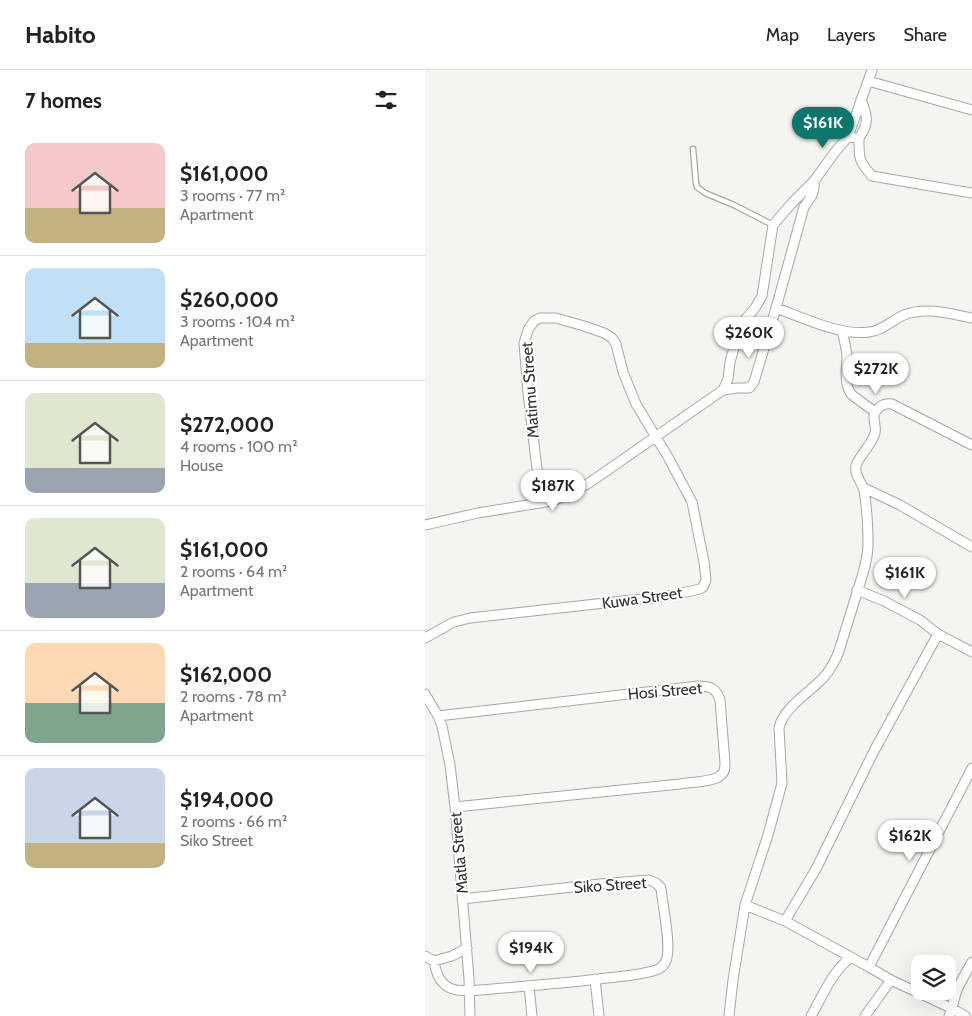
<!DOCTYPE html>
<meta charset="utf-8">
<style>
:root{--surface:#fff;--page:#f2f2f2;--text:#222;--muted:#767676;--line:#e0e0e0;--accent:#0f766e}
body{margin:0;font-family:Cabin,sans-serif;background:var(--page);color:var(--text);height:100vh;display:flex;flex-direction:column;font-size:19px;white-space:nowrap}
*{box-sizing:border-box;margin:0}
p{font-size:16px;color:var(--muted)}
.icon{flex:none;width:28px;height:28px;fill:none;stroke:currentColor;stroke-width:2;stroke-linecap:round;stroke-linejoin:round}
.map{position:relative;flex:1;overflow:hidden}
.side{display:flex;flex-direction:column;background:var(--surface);width:425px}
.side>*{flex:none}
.controls{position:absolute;left:486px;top:885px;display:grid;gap:10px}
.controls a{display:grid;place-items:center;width:45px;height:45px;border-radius:10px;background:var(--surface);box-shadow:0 5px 20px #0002;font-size:25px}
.price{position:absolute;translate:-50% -42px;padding:0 11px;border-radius:18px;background:#fff;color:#222;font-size:16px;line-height:32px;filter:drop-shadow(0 1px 2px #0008)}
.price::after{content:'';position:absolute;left:50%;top:30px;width:15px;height:11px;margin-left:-8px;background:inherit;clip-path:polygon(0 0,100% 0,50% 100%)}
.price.active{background:var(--accent);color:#fff}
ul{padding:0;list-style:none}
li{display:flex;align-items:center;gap:15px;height:125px;padding:0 25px}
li+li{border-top:1px solid var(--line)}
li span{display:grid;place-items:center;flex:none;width:140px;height:100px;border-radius:10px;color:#555}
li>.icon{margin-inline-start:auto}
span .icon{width:60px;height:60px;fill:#fffc;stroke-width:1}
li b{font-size:21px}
h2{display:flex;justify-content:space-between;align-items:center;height:60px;padding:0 25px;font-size:21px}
header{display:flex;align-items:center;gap:30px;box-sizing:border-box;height:70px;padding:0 25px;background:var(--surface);border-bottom:1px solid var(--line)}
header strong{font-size:24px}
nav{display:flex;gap:28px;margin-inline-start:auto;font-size:18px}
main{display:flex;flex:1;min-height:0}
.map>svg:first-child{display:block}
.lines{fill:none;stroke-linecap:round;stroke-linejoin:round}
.service-casing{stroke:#a9a7a4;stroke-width:7}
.minor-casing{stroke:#a9a7a4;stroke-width:11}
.service{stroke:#fff;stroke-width:4.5}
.minor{stroke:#fff;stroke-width:9}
.labels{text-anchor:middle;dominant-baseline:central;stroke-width:4;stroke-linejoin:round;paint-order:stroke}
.street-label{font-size:16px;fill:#323130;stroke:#fff}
</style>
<header>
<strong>Habito</strong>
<nav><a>Map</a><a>Layers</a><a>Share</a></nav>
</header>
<main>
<section class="side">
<h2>7 homes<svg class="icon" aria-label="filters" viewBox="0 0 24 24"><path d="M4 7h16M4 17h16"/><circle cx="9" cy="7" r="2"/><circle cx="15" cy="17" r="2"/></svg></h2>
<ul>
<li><span style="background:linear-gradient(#f6c9c9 65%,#c2b280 0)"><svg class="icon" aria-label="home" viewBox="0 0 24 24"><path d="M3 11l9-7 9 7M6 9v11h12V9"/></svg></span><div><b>$161,000</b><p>3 rooms · 77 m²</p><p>Apartment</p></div></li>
<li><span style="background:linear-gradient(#bfe0f5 75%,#c2b280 0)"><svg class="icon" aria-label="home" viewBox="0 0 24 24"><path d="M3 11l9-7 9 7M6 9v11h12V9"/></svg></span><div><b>$260,000</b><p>3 rooms · 104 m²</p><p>Apartment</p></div></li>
<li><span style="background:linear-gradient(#dfe7d0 75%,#9aa5b1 0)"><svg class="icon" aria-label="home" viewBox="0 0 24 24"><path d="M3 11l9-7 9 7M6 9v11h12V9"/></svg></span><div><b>$272,000</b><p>4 rooms · 100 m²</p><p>House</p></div></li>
<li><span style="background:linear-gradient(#dfe7d0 65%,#9aa5b1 0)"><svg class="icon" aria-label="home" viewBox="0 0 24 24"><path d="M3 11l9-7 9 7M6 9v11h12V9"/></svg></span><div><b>$161,000</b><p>2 rooms · 64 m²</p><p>Apartment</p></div></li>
<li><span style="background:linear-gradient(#ffd9b3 60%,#7fa58c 0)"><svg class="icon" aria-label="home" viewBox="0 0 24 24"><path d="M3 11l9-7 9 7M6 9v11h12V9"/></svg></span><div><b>$162,000</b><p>2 rooms · 78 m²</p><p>Apartment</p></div></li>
<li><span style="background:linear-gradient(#c9d6e8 75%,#c2b280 0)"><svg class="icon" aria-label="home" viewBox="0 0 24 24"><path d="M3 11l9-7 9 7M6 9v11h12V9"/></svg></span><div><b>$194,000</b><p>2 rooms · 66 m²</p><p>Siko Street</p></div></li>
</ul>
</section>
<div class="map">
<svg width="547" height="946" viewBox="0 0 547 946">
<rect width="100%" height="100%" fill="#f6f4f1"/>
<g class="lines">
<g class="service-casing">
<path id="service" d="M268 79 271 113 272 117 280 123 309 135 348 155"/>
</g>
<g class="minor-casing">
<path id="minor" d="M443 11 547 40
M423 67 434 68C434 88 433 90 447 106L547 123
M434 68C445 53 442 45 436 29
M351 238C379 248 415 266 444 262 457 261 467 250 479 245 501 236 525 244 547 248
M417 261C419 269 421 277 422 285 422 298 418 314 427 325L450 342
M298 320 303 309 305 292 312 267 318 252 330 238 337 226 348 155 366 134 389 111
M439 418 475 435 547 477
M0 455 53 443 127 431 140 426 164 413 298 320 312 318H324L329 312 351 238 379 137C385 129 391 121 389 111L410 82 423 67 447 0
M432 520 459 531 495 550 513 564 547 582
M0 568 29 552 45 548 243 526 275 519 278 517 281 510 279 492 267 432 243 387 211 334 198 302 191 274 187 268 179 263 159 256 131 248H115L109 251 103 260 99 273 103 323 116 433
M0 624 13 646 17 656 25 695 30 737 44 909 45 946
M13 646 273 616C285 616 291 618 295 630L300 693C300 698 300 702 296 705 290 712 265 712 255 714L30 737
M37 829 175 814 224 810 231 813 236 818C237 834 248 880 240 893 238 896 235 899 231 900 214 906 193 906 174 909 132 914 88 917 45 921
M320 835 343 765 357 713 354 658C358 638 384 623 398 608 405 601 409 592 413 584 419 565 425 545 431 526 436 509 443 492 443 474 443 457 442 438 439 421 437 411 429 406 431 396 433 387 447 375 450 363 452 356 446 347 451 341 455 335 460 333 467 334L547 375
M360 851 391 799 449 681 513 564
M0 886 9 891 27 886 42 878
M9 891C12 913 23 923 45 920
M444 897 547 698
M170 909 174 946
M104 916 107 946
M304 946 308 910 320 835 360 851 444 897 466 910 528 939 540 946
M386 946C398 925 407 902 426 887
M440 946 466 910
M524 946C529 937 528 928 533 918 537 909 542 901 547 892"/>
</g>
<use href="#service" class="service"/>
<use href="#minor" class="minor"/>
</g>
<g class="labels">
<g class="street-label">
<text transform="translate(105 320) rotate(-94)">Matimu Street</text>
<text transform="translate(217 528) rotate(-8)">Kuwa Street</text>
<text transform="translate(240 621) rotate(-5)">Hosi Street</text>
<text transform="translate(34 783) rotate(-95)">Matla Street</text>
<text transform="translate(185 815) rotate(-4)">Siko Street</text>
</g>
</g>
</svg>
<div class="controls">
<a><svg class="icon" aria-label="layers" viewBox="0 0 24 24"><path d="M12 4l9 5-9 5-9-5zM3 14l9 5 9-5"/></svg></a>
</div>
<b class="price active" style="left:398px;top:79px">$161K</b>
<b class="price" style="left:324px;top:289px">$260K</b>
<b class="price" style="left:451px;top:325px">$272K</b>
<b class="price" style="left:128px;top:442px">$187K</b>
<b class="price" style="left:480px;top:529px">$161K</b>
<b class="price" style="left:485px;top:792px">$162K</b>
<b class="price" style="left:106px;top:904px">$194K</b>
</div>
</main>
